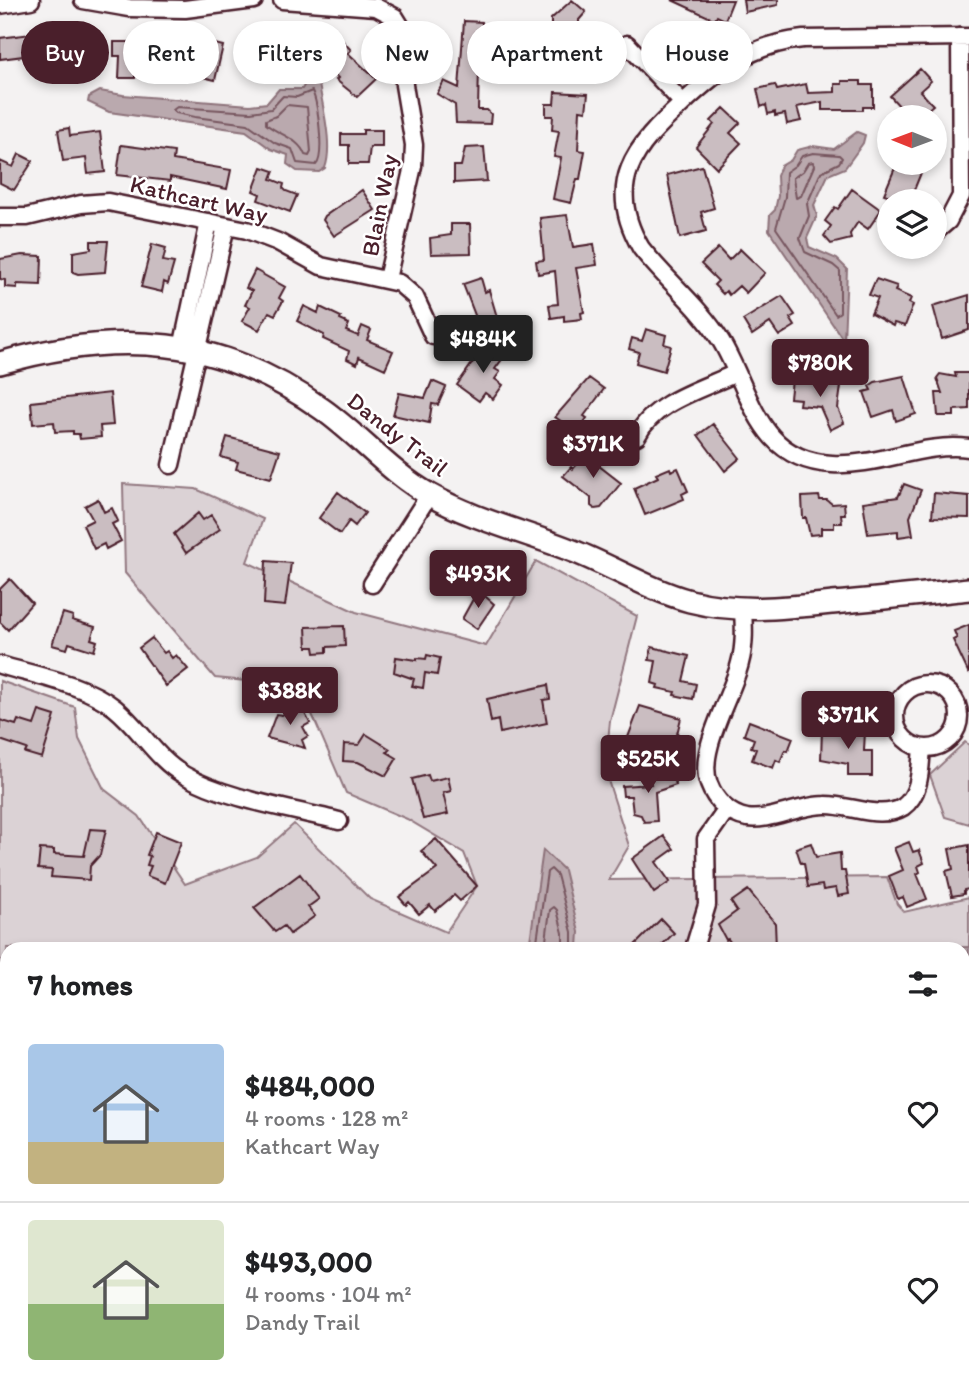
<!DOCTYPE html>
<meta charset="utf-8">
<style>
:root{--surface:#fff;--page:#f6f6f6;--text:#202124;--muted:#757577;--line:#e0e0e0;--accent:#4a1f2b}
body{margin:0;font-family:Itim,sans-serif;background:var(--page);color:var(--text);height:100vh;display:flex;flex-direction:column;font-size:26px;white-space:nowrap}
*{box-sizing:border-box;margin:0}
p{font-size:23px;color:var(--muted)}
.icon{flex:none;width:38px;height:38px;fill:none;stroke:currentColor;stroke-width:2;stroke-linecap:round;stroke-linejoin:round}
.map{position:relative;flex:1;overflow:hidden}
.panel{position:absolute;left:0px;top:942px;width:970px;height:450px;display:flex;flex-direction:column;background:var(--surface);border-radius:21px 21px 0 0;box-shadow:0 4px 10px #0003}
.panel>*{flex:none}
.hud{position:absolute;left:21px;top:21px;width:928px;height:63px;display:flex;gap:14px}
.needle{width:46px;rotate:271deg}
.fabs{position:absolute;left:877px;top:105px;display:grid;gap:14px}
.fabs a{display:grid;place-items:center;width:70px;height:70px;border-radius:50%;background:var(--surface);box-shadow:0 4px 10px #0003;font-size:35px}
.price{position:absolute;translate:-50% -60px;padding:0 16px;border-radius:7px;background:var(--accent);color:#fff;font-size:23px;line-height:46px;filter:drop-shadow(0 2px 4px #0008)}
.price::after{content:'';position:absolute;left:50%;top:42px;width:21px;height:16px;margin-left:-10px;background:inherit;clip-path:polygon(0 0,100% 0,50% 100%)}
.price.on{background:#222;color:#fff}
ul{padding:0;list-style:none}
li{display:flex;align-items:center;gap:21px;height:175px;padding:0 28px}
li+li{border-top:2px solid var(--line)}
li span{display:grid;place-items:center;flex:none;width:196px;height:140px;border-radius:7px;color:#555}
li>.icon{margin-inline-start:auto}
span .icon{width:84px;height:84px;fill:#fffc;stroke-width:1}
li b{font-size:30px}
h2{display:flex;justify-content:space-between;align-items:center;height:84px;padding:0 28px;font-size:30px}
.tag{padding:0 24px;border-radius:32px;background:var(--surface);box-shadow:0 4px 10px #0003;font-size:24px;line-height:63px}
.tag.on{background:var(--accent);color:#fff}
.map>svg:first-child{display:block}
.green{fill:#dbd2d5;stroke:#927880;stroke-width:2}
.water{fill:#baa9ae;stroke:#8d727a;stroke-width:2}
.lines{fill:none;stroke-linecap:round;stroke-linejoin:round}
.shore{stroke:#77565f;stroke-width:2}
.building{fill:#cabdc1;stroke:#4a1f2b;stroke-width:2}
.minor-casing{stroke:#4a1f2b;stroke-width:21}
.tertiary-casing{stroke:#4a1f2b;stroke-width:26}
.minor{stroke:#fff;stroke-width:16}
.tertiary{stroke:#fff;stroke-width:21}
.labels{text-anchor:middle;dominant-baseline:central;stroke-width:5;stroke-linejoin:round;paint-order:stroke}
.street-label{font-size:24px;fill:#4a1f2b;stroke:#fff}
</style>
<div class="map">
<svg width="969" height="1391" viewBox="0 0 969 1391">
<rect width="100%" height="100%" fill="#f4f2f2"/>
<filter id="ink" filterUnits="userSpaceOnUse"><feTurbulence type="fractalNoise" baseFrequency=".0143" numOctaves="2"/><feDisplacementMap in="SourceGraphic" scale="14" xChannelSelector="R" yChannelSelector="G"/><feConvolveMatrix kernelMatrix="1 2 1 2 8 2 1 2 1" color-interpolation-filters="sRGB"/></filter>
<g filter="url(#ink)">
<path class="green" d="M123 484 196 489 263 519 247 562 356 612 486 646 536 561 637 616 610 721 605 771 629 846 609 880 887 877 897 904 904 912 969 897V948H7V1384H962V951L969 1391H0V681L75 707 79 739 104 789 139 816 185 884 257 857 294 824 370 899 446 932 477 886 464 853 407 819 346 793 303 693 247 681 215 678 125 573Z
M965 742 969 745V824L945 817 930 775Z"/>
<path class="water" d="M314 74 318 77C321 102 334 144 325 168L319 172 297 171 287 164 288 155 271 149 246 131 109 112 88 102 89 97 100 91 123 95 250 105 267 103 279 89H302L309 77Z
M857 132 865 135 863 143 845 168 828 175 814 205 817 216 807 238 809 247 837 259 847 269 844 341 769 230 770 215 775 210 778 196 777 176 781 166 791 160 797 150 813 146 834 149Z
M543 850 564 870 579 932 578 948H529Z
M969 947V1391H0V964L7 968V1384H962V948H926Z"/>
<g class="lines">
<path class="shore" d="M312 91C318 103 325 157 316 165L297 163 292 149 275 143 248 124 195 117 176 113 173 110 177 107 251 112 271 109 283 96 297 97Z
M287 105 307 107 311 152 309 156 305 155C299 138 279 135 266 124V120L276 116Z
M813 153 839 155 842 158 839 163 821 172 807 204 809 216 800 238 805 252 833 265 840 271V312L836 315 776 228 785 197 786 172 796 165 802 156Z
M813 162 814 166 801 196 796 198 793 178 803 171 808 163Z
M536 948 547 872 551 869 557 875 572 932V948
M545 948 550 910 554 907 557 910 563 933V948"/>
</g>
<path class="building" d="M572 0 586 12 579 20V58L571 59V65L558 67 559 59 554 60 555 47H551V19Z
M672 0H733L725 20 717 16 715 20Z
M743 0H778V5L745 12Z
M464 21 482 22 481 51H491L490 66H479L478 110H487L491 114 490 124 456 123 455 105 437 94 444 81 459 88Z
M31 34 32 38 75 41V37L92 38 87 64 57 62V60L46 59 47 53 0 59V38Z
M285 34V53L255 54V61H244L243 36Z
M340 38 351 50 348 53 376 79 357 97 336 80 338 78 319 58Z
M114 42H137L136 51 155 54 154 72H135V78H119L120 56H114Z
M207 42 223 46 215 80 182 72 186 57 195 59 196 55 204 57Z
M920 69 931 81 920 91 933 105 919 117H893L902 109 890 96Z
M842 81H861V85H873V107H863V110H822V102L797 107 801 121 787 124 785 114 775 116V112L768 114 766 105 761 107 757 89 775 85 777 90 806 84 808 93 835 92V84H842Z
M555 92 588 94 586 111 580 110 578 150 585 151 580 179H577L571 203 553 199 561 158 554 157 559 131 552 130 553 116H546V104H554Z
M724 108 740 123 730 133 741 143 717 168 696 147 714 124 711 121Z
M69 128 70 136 100 132 105 172 88 174 86 158 63 161 58 130Z
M363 130H382V147H370L368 164H349V145H341V134H363Z
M121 145 174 152 173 160 231 170 227 189 170 177V181L117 175Z
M484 147 487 181 454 183V166H461L465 148Z
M19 154 33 161 14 190 0 183V161L13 167Z
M897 163H925L912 195 908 193 904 201 884 194Z
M702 166 714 208 701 212 706 231 680 238 667 175Z
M262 167 274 171 271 179 284 184 283 188 286 191 297 195 290 212 258 200 260 194 253 191Z
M852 189 881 210 868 229 858 222 850 234 851 239 831 244 824 236 831 226 825 221 835 207 838 209Z
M362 190 375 210 334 236 323 220 325 216Z
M567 215 573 247 594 244 597 265 576 268 584 312 581 313 582 319 564 321V316L551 318 549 305 558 304 555 271 538 274 536 261 544 260 540 218Z
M451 224H470L471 253 431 254 430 238 451 235Z
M91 241H108L105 272 78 274 73 272V252L91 249Z
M152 244 166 248 163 261 174 263 168 284 164 282 162 292 141 287Z
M718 248 729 260 740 249 765 273 746 293 739 286 729 295 726 291 723 294 714 285 718 281 701 264Z
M22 255 42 256 41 285 17 284V288L5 287V280L0 279V259Z
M255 270 285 287 279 298 283 301 275 315 269 312 259 330 242 321 250 307 245 305 252 291 246 288Z
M481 278 485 292 489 290 497 317 478 323 463 284Z
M876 279 897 286 895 291 911 298 909 303 913 305 905 326 894 323 893 326 871 314 878 298 869 295Z
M969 295V330L942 339 933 306Z
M782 296 795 315 790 318 795 326 779 336 770 323 752 335 743 320Z
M304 306 318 313 320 307 341 317 340 320 349 324 346 331 358 336 362 326 371 330 367 340 393 351 385 369 359 357 357 364 347 359 349 351 323 339 324 335 297 321Z
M646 329 666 335 664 344 671 346 664 371 636 363 639 352 629 349 632 338 642 341Z
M485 345 503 358 495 369 500 372 495 379 503 385 493 399 485 393 479 401 457 385Z
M955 373H969V409L954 410V416H938L936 393H942L937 378 940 374 956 377Z
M904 376 916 414 896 421 893 410 873 417 864 392 871 390 869 386 875 382Z
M589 378 604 389 584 416 587 418 577 432 555 417Z
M814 378 841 386 838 408 844 423 830 430 820 407 799 405 800 399 790 398 792 380 813 383Z
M432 381 446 387 438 405 432 404 429 423 393 415 399 393 425 398Z
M110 393 113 425 100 426 101 437 80 439 79 434H73V431L55 432 54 422 33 424 31 402Z
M713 424 740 458 725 471 698 435Z
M227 437 280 451 271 478 236 469 238 462 221 457Z
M589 450 602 460 598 465 621 483 601 508 595 509 591 506V498L563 476 571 467 573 469Z
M670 468 671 471 678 468 688 491 682 494 684 499 645 515 634 488 658 477 656 474Z
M904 484 921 490 910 517 913 535 898 537V531L868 534 863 502 898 497Z
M338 492 365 513 355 526 349 521 340 534 319 518Z
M934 493 969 496V518L932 517Z
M819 496 820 500H827L832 504 844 503 845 514H841L842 523H834V528H821V534L810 535 806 518H803L802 497Z
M98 499 104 512 112 508 118 521 112 524 121 541 106 549 104 544 94 549 83 525 93 520 85 506Z
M198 513 203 520 211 515 220 529 186 553 174 534Z
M266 561 291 563 285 606 264 604Z
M10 579 32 603 8 630 0 622V589Z
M478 590 494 604 477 629 462 619Z
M63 613 73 616 72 620 95 627 91 639 97 641 94 651 69 643 67 649 52 645Z
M969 625V674L953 640 957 638 954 631Z
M344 626 345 646 327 647V652L315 653 314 647H307L306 627Z
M152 638 164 653 167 651 172 658 176 655 188 669 166 686 139 648Z
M652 647 689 656 683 681 696 684 693 699 674 695 675 692 657 688 658 685 652 683 656 661 649 660Z
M427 655 440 658 437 675 425 673 423 688 412 686 414 679 394 672 396 657 417 660V658L426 659Z
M548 685 550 699 543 700 547 723 500 733 498 720 491 722 487 699Z
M297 706H301L310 723 303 727 308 736 302 740 305 748 267 738 276 714 282 715Z
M640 706 681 718 674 746 661 741 665 754 627 740Z
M39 711 55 716 42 758 25 753 27 749 0 740V720L16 725 18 720 34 725Z
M749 721 793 738 788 751 785 750 780 762 776 760 773 768 752 760 756 749 751 747 754 739 744 735Z
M822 730 865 731 864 751H872V776H848V764L821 759Z
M366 734 390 749 387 752 397 758 386 776 358 762 343 761 344 744 359 745Z
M671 770 676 785 655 792 657 821 644 822 641 815 633 813 631 796H623L622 786 651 784 649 777Z
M428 775 430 781 448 777 451 791 443 793 448 814 423 819 412 779Z
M90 829 106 830 100 855 90 866 89 880 51 877 52 870 38 869 40 849 54 850V854L84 856Z
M156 832 181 842 165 883 147 876 151 866 147 865 150 856 147 855Z
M664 836 674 849 656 862 670 882 654 893 632 859Z
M436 839 477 886 460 901 454 895 435 911 430 905 419 914 409 902 406 905 399 897 437 869 421 851Z
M909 842 913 852 919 850 924 863 918 866 920 872 917 874 927 899 907 907 903 897 898 899 889 876 903 870 894 848Z
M811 843 816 857 840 853 841 871H845L849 894 838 896 836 888 823 890 822 885 808 887 804 863H801L796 848Z
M969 845V889L964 890V894L952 896 946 871 953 869 949 849Z
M300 874 319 899 308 907 315 916 290 934 284 926 275 932 254 908Z
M748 890 775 923 776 948H758L755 944 733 946 728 939 726 940 718 925 737 911 731 902Z
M661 919 674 933 659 948H632Z"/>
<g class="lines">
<g class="minor-casing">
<path id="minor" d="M83 0 129 8 185 9 254 0
M282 0 376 7 395 17 403 30 404 85 414 145 413 166 387 279
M0 5 31 0
M969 37 803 39C752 44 718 70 682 104 634 147 604 184 641 248 666 280 700 307 721 341 752 393 757 460 832 464 878 467 922 442 969 448
M627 44 683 103
M0 217H27L81 204 108 202 247 230 278 242 321 266 399 283 415 297 433 336
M934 233 948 221 961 196 960 37
M182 348 209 222
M637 436C654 401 703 389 736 373
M171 465 226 226
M372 584 429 495
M743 610C744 627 745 645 740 663 732 696 696 752 709 784 715 800 729 815 747 818 768 822 799 805 825 805 849 804 880 821 903 807 921 794 920 768 922 748
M0 665C37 676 85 684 115 708 141 729 155 758 184 775 225 799 292 809 339 821
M895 716a32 32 0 1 1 64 0a32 32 0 1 1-64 0Z
M694 948 707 905 706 839 727 809"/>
</g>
<g class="tertiary-casing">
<path id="tertiary" d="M0 363C118 329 220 336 322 409 359 435 390 473 430 495 474 520 526 532 573 551 612 566 649 590 690 601 737 613 784 608 832 603 878 599 923 594 969 589"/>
</g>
<use href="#minor" class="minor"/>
<use href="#tertiary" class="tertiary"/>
</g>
</g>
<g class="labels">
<g class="street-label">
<text transform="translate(199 199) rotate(13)">Kathcart Way</text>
<text transform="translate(379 205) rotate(-79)">Blain Way</text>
<text transform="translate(398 434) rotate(38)">Dandy Trail</text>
</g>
</g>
</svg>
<div class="fabs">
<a><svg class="needle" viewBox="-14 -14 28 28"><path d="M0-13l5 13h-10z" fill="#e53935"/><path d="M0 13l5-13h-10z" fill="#757577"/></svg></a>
<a><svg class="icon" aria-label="layers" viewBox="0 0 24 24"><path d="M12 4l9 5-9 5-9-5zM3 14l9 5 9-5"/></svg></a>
</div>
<b class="price on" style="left:483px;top:375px">$484K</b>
<b class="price" style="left:820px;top:399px">$780K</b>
<b class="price" style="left:593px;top:480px">$371K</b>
<b class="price" style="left:478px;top:610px">$493K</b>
<b class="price" style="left:290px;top:727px">$388K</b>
<b class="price" style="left:848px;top:751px">$371K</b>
<b class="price" style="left:648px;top:795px">$525K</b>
<div class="hud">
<a class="tag on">Buy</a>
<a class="tag">Rent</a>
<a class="tag">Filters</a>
<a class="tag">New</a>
<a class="tag">Apartment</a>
<a class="tag">House</a>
</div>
<section class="panel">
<h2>7 homes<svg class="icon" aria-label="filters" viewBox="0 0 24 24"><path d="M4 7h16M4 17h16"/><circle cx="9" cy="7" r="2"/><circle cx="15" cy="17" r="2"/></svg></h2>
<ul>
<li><span style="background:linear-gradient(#a9c7e8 70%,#c2b280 0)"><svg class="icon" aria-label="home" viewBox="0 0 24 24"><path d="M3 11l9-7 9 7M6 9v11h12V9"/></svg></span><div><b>$484,000</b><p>4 rooms · 128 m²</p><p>Kathcart Way</p></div><svg class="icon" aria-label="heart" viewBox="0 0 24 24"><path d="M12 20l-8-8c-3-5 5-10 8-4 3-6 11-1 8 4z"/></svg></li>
<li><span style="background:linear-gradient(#dfe7d0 60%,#8fb573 0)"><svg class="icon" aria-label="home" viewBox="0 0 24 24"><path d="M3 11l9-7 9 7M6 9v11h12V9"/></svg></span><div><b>$493,000</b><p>4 rooms · 104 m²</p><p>Dandy Trail</p></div><svg class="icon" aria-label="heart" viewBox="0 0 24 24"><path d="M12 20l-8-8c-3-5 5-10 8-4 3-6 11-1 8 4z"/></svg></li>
</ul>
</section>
</div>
